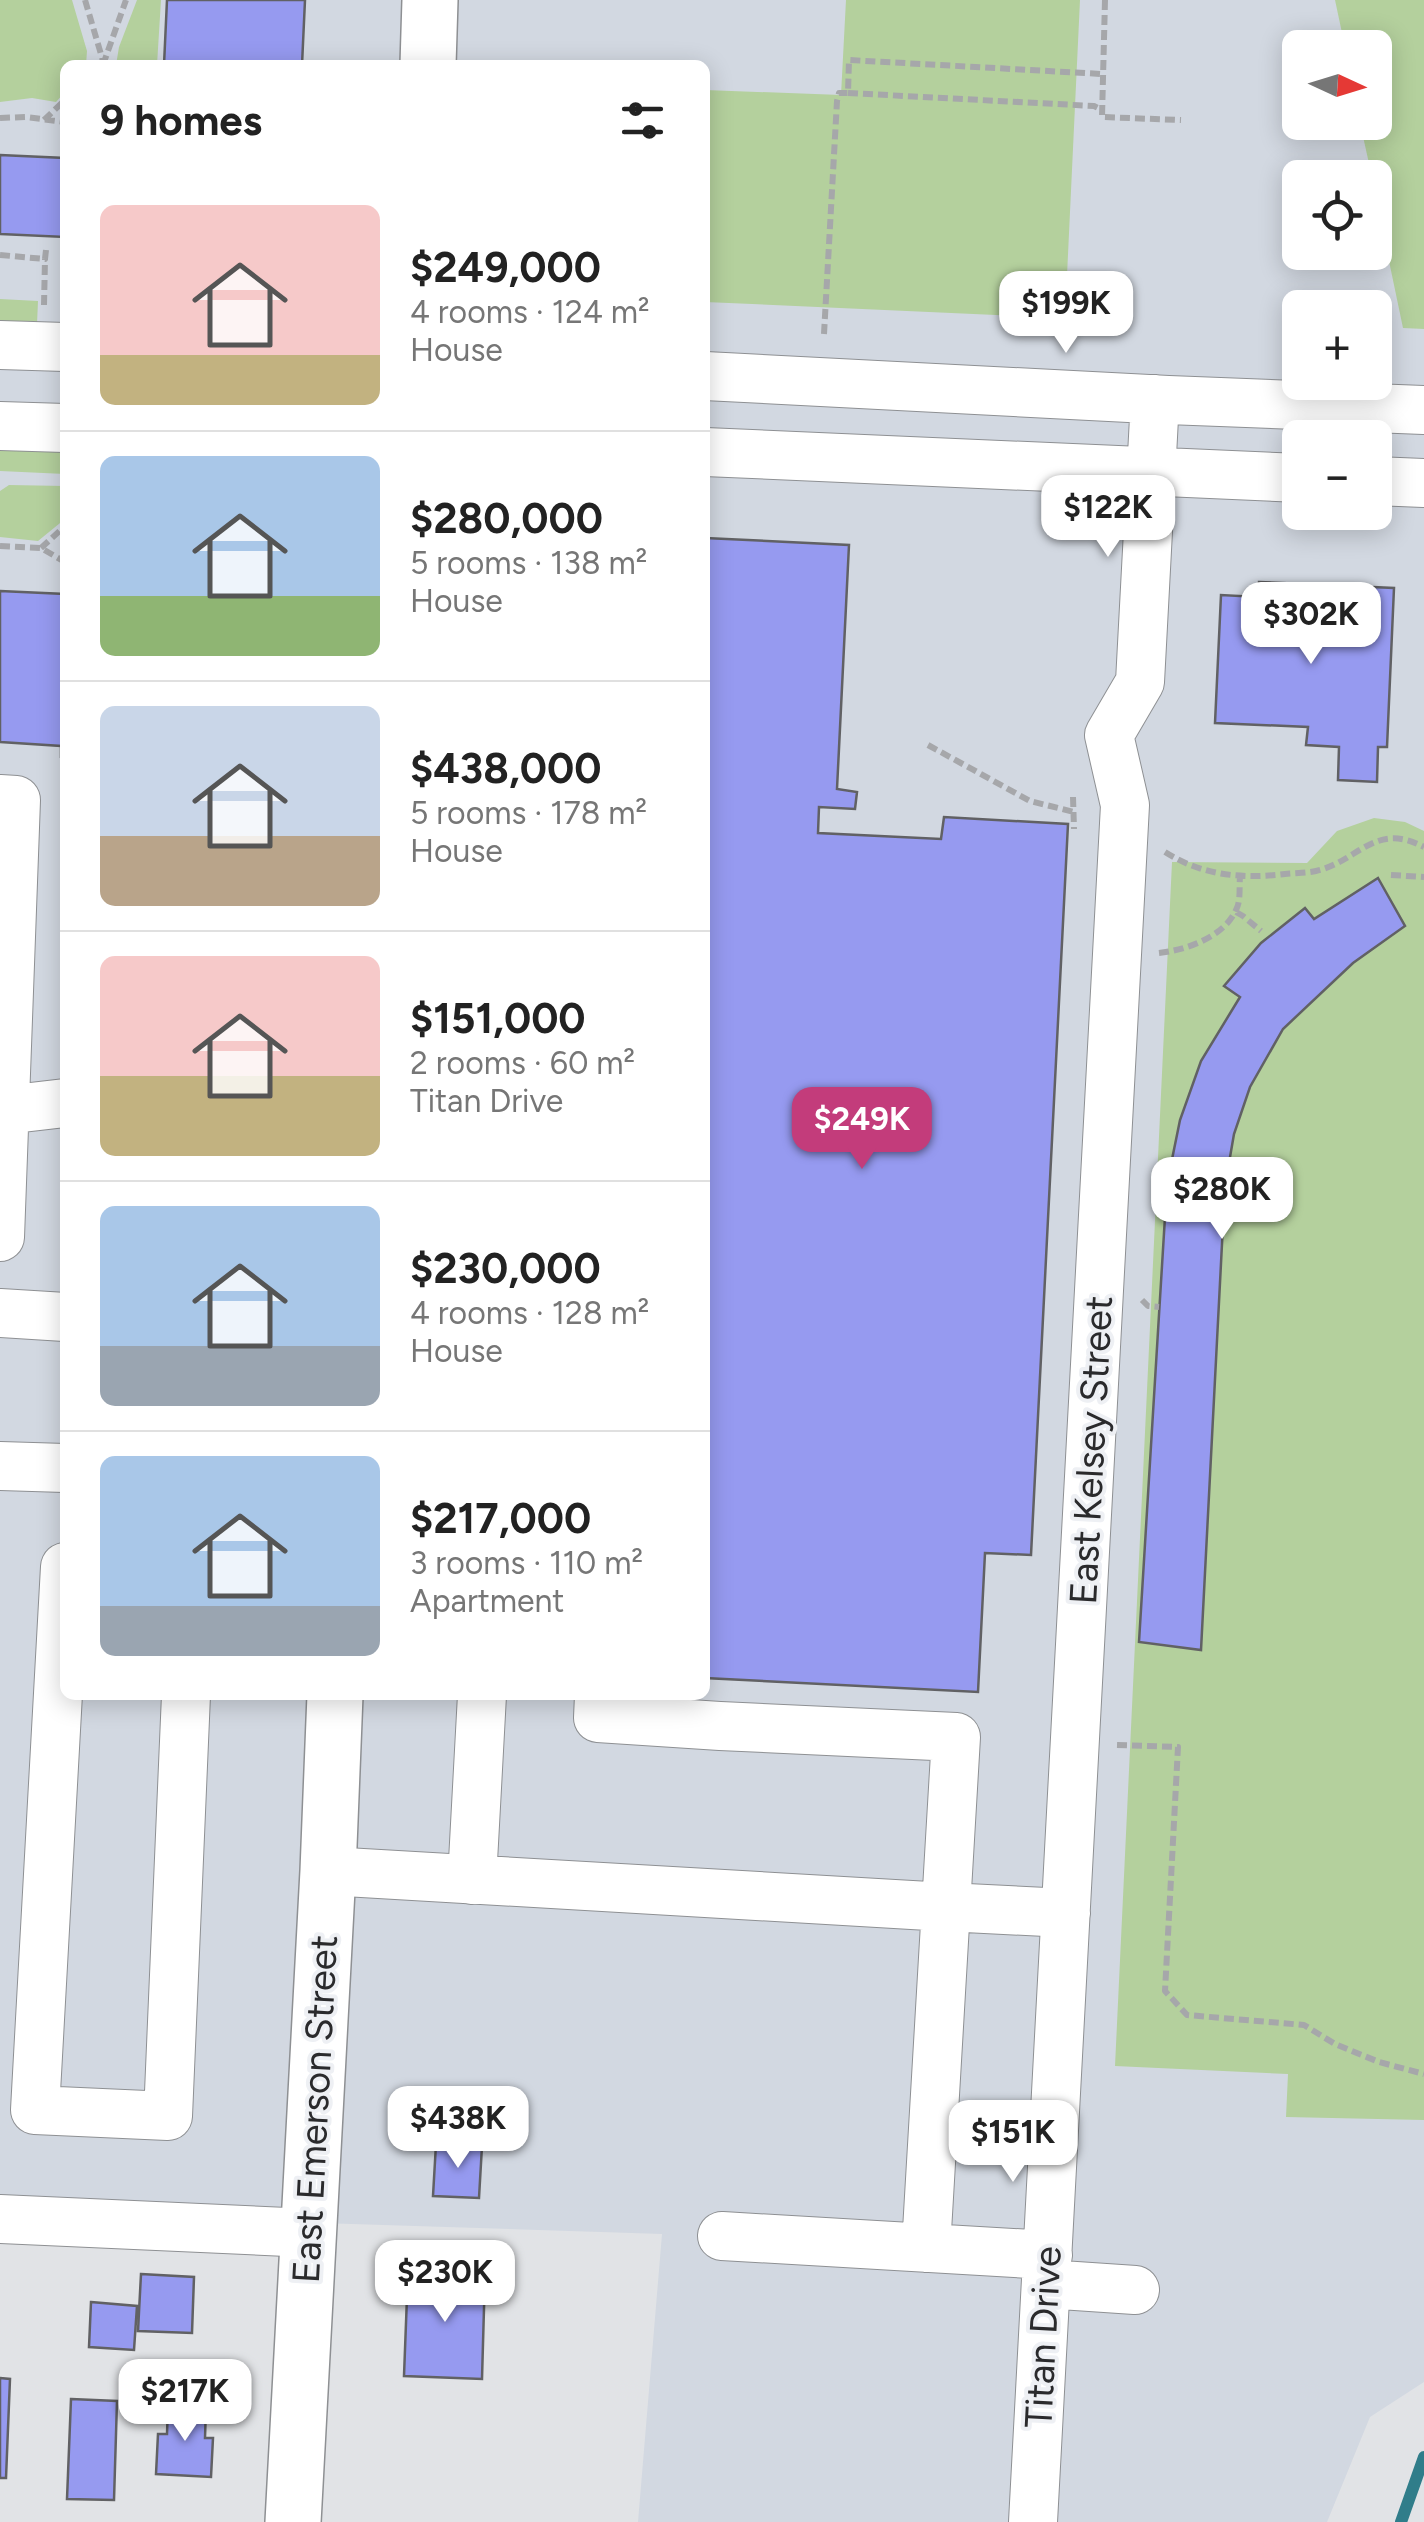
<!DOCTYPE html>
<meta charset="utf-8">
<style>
:root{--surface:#fff;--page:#f6f6f6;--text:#222;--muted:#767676;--line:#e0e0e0;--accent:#c33c7b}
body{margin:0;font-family:Figtree,sans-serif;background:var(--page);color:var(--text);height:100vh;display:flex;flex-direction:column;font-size:38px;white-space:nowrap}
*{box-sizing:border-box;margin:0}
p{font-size:32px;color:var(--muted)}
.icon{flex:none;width:55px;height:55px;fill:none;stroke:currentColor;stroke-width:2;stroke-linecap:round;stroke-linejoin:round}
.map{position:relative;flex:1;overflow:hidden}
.panel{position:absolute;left:60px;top:60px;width:650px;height:1640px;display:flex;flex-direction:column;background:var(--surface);border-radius:15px;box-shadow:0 5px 25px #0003}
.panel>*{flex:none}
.needle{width:65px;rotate:94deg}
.buttons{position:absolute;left:1282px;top:30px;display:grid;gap:20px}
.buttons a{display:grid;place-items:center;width:110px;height:110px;border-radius:15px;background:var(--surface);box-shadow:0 5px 25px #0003;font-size:50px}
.price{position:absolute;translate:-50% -85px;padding:0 22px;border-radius:20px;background:#fff;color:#222;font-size:32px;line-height:65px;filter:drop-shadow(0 2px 5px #0008)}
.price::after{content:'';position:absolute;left:50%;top:60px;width:30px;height:22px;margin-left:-15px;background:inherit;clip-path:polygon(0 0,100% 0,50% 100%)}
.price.active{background:var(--accent);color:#fff}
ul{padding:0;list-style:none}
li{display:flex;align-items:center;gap:30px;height:250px;padding:0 40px}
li+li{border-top:2px solid var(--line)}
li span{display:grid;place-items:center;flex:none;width:280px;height:200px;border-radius:15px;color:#555}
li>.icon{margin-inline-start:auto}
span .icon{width:120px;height:120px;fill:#fffc;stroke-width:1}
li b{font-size:42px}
h2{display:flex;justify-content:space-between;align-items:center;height:120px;padding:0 40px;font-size:42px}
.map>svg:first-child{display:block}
.built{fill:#d2d8e1;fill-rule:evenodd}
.green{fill:#b4d09d}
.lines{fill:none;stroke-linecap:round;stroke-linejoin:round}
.stream{stroke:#307d8a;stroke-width:12}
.building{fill:#969af0;stroke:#616164;stroke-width:2.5}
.minor-casing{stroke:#8e9093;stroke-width:50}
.major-casing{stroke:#8e9093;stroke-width:58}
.path{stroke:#a6a7aa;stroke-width:6;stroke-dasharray:10 5;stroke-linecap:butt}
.minor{stroke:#fff;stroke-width:48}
.major{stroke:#fff;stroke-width:55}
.labels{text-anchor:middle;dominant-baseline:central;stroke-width:8;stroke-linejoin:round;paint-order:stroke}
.street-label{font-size:38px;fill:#2a2a2c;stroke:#eef0f4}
</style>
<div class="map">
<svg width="1424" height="2522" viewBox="0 0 1424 2522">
<rect width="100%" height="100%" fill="#e1e3e6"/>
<path class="built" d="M0 0H1424V2382L1370 2417 1327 2522H638L662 2234 257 2221 0 2207ZM1300 48H1375V122H1300ZM65 65H705V1695H65ZM1300 178H1375V252H1300ZM1300 308H1375V382H1300ZM1300 438H1375V512H1300Z"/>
<path class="green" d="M0 0H72L87 51 86 65H65V92L56 102 32 98 0 102Z
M137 0H161L157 65H116L119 47Z
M846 0H1080L1065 318 705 302V90L841 95Z
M1335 0H1424V329L1403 328 1375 194V178L1372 177 1360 123 1375 122V48L1345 47Z
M0 299 38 301 37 324 0 322Z
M0 447 65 450V474L0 471Z
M9 485 65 486V519L38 541 0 537V491Z
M1374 818 1405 822 1424 831V2120L1286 2117 1288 2074 1115 2066 1172 862 1307 863 1337 831Z"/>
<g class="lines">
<path class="stream" d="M1401 2522 1424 2457"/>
</g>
<path class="building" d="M167 0H305L302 65H164Z
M0 155 65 158V237L0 234Z
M705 538 849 545 837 789 857 792 855 809 819 807 818 833 941 839 944 817 1068 824 1031 1555 985 1553 978 1692 705 1678Z
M1259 582 1394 588 1387 747H1378L1377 782 1338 780 1339 747 1306 745 1308 727 1215 723 1221 595 1258 597Z
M0 591 65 594V758L61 757V746L0 742Z
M1378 878 1405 926 1353 963 1283 1029 1250 1087 1234 1134 1225 1186 1201 1650 1139 1642 1167 1184 1180 1120 1201 1061 1240 997 1224 986 1261 943 1305 908 1314 919Z
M436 2144 482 2146 479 2198 433 2196Z
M408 2270 485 2273 482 2379 404 2376Z
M141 2274 194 2277 192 2333 138 2331Z
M91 2302 137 2306 134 2350 89 2347Z
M0 2378 10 2379 6 2478H0Z
M71 2399 117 2401 114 2500 67 2499Z
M168 2405 206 2407 205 2438H213L211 2477 156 2474 158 2434H167Z"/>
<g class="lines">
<g class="minor-casing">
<path id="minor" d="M0 345 65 347
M705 376 1168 400 1424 410
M0 426 65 428
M705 452 1300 478
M1375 481 1424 483
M0 799 16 800 0 1237
M5 1110 65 1103
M0 1313 65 1317
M0 1466 65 1468
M65 1567 35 2110 168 2116 186 1695
M328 1871 946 1907 956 1737 720 1726 598 1718 599 1695
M472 1880 482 1695
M0 2219 309 2233
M722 2236 1048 2255
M926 2248 946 1907 1066 1913
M1046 2284 1135 2290
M1033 2522 1125 805 1109 735 1140 682 1155 399"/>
</g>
<g class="major-casing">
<path id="major" d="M428 65 430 0
M293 2522 328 1871 335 1695"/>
</g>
<path class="path" d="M85 0 103 61
M1105 0 1102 117 1181 120
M103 65 126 0
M848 93 1094 106 1102 110
M0 118 26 117 65 122
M44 120 65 100
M0 255 45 259 46 250
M44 305 45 259
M824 334 837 101 839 93H848L849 60 1102 74
M0 546 41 548 65 562
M41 548 65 526
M928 745 1030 801 1074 812
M1073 797 1074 829
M1165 852C1203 876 1242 879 1285 874 1295 873 1307 873 1316 871 1359 861 1375 821 1424 847
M1391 875 1424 877
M1236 912 1243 916 1261 931
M1159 953C1186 950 1224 937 1236 910 1241 901 1239 888 1240 877
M1142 1300 1148 1306 1159 1307
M1117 1745 1178 1747 1165 1991 1187 2015 1304 2025 1335 2044 1379 2062 1424 2074"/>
<use href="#minor" class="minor"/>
<use href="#major" class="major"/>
</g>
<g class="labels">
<g class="street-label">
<text transform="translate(1091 1450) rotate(-87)">East Kelsey Street</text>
<text transform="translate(315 2109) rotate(-87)">East Emerson Street</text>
<text transform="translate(1043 2337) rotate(-87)">Titan Drive</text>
</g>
</g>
</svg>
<div class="buttons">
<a><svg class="needle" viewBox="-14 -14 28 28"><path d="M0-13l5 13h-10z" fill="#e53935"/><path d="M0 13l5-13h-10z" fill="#767676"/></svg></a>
<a><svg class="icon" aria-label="locate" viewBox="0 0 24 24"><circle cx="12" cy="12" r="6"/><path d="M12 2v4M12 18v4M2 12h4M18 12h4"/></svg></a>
<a>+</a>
<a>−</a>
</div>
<b class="price" style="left:1066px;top:356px">$199K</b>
<b class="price" style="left:1108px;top:560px">$122K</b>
<b class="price" style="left:1311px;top:667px">$302K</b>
<b class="price active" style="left:862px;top:1172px">$249K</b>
<b class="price" style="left:1222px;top:1242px">$280K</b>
<b class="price" style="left:458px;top:2171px">$438K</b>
<b class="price" style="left:1013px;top:2185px">$151K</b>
<b class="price" style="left:445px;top:2325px">$230K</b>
<b class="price" style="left:185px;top:2444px">$217K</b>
<section class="panel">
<h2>9 homes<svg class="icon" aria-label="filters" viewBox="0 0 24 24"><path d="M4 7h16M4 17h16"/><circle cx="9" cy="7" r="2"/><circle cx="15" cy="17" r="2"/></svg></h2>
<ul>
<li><span style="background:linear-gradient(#f6c9c9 75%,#c2b280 0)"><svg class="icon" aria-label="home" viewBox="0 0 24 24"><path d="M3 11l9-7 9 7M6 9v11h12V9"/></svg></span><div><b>$249,000</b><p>4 rooms · 124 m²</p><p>House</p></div></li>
<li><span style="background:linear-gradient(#a9c7e8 70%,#8fb573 0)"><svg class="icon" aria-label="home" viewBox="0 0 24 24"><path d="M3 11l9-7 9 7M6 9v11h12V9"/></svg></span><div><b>$280,000</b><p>5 rooms · 138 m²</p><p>House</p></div></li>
<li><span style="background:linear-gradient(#c9d6e8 65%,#b9a48a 0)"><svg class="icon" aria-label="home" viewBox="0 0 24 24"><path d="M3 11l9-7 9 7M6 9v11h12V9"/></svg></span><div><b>$438,000</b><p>5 rooms · 178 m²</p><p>House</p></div></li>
<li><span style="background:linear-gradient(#f6c9c9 60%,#c2b280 0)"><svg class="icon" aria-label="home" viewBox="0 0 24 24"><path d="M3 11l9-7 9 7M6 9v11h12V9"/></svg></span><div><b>$151,000</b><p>2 rooms · 60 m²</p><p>Titan Drive</p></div></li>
<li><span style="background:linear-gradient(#a9c7e8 70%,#9aa5b1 0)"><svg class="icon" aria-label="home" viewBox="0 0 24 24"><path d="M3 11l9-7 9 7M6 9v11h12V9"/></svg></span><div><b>$230,000</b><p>4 rooms · 128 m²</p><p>House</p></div></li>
<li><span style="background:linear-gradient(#a9c7e8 75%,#9aa5b1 0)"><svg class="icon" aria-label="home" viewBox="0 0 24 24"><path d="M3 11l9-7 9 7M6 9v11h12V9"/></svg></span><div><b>$217,000</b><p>3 rooms · 110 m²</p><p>Apartment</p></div></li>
</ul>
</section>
</div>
